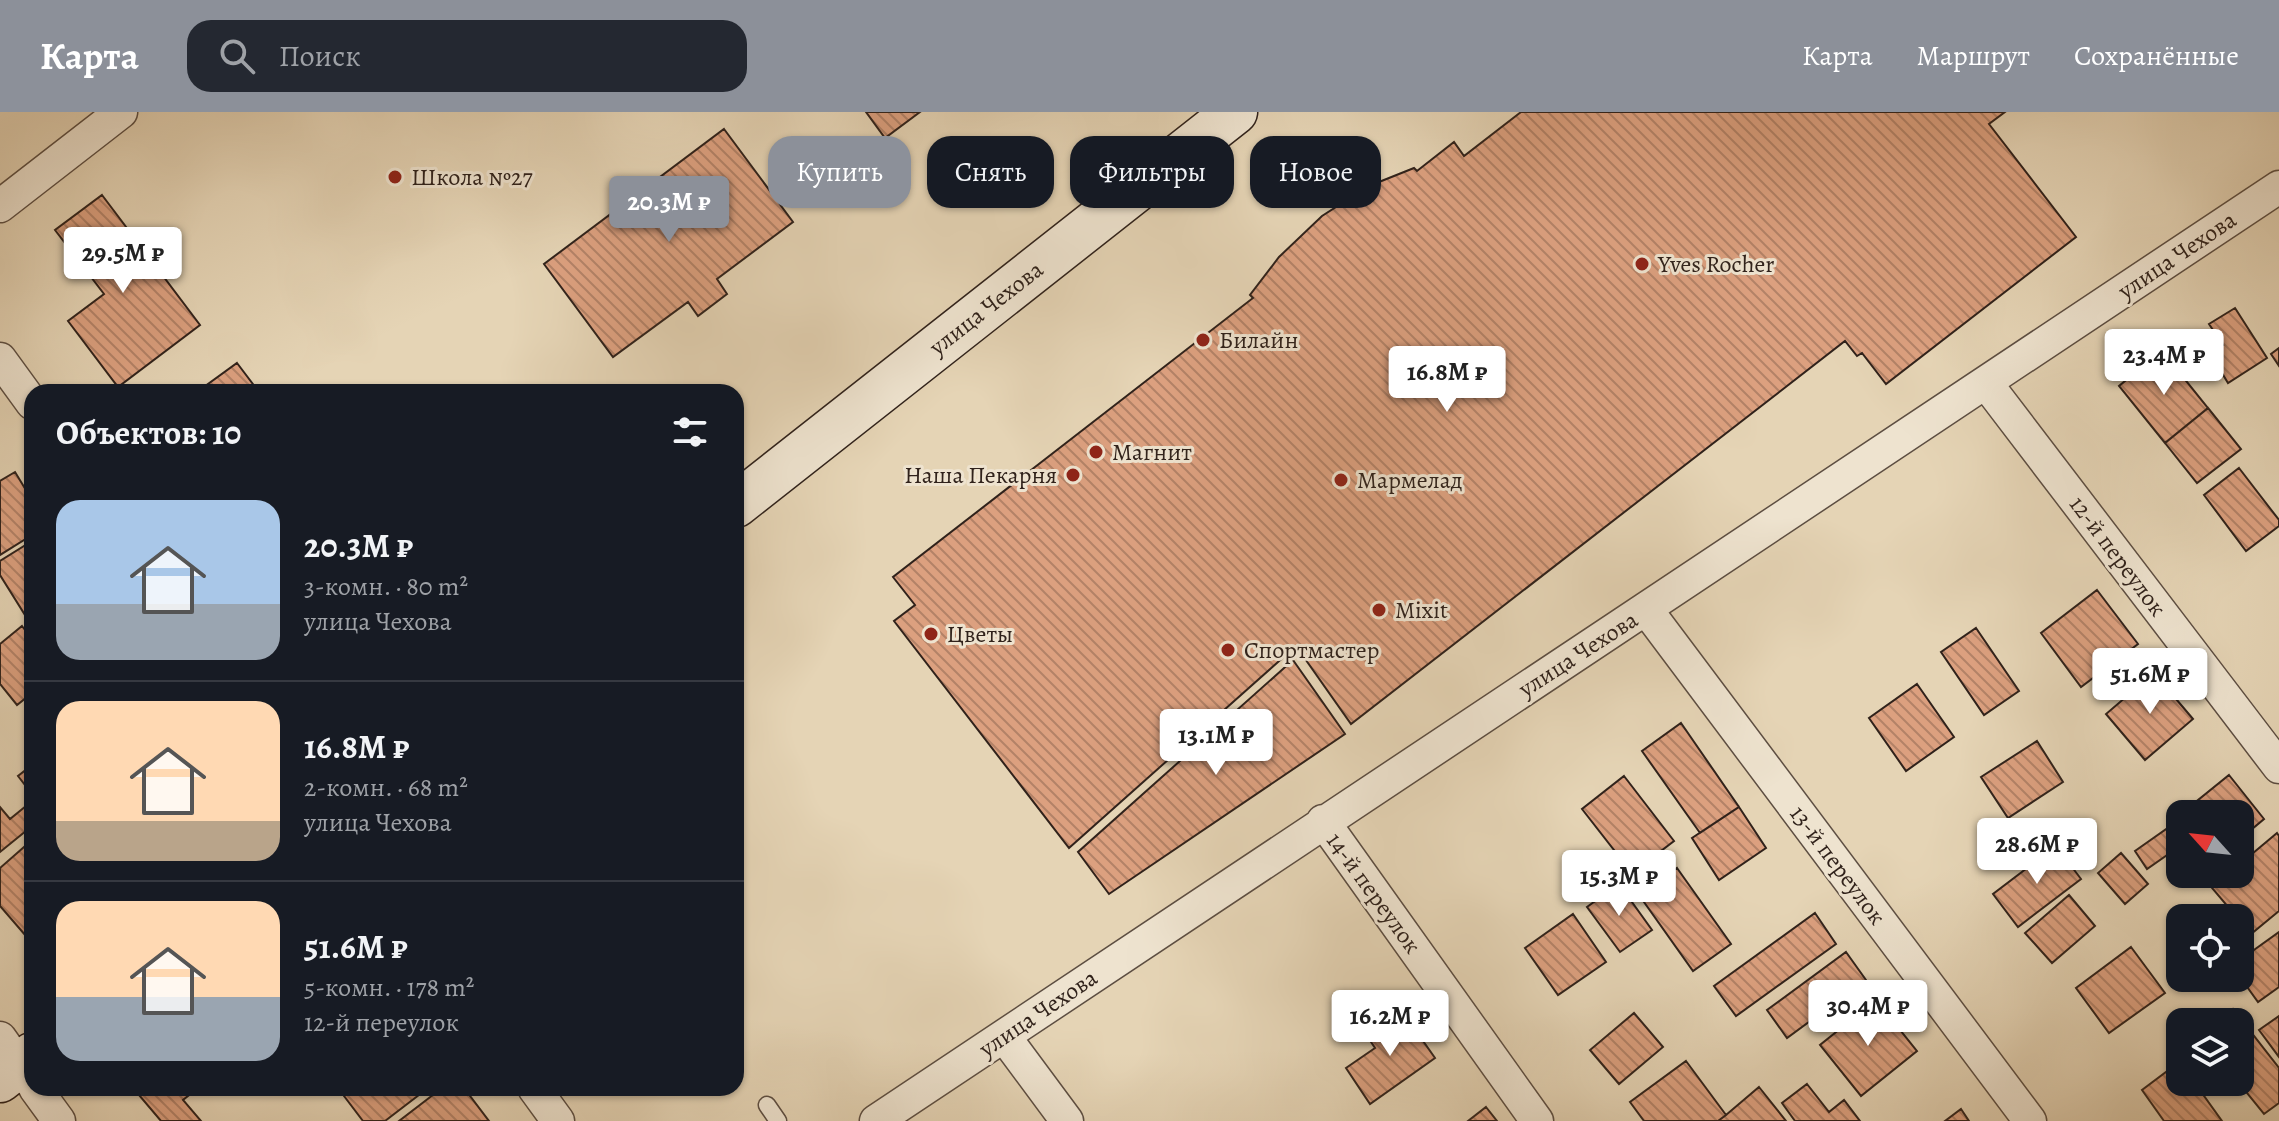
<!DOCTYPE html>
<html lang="ru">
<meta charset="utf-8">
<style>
:root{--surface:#171b24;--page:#242831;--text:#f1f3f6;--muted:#9ea1a6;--line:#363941;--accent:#8c9099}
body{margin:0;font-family:Alegreya,serif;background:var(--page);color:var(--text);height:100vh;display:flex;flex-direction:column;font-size:30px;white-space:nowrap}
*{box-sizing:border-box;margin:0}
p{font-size:26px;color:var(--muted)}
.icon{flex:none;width:44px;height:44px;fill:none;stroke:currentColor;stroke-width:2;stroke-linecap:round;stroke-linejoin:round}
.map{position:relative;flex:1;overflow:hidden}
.drawer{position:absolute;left:24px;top:272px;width:720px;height:712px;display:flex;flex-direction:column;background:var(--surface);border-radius:24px;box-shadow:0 2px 6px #0004}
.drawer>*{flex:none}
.hud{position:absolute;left:768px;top:24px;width:760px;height:72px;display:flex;gap:16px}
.needle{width:52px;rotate:297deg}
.buttons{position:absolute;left:2166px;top:688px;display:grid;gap:16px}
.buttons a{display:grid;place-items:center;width:88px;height:88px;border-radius:16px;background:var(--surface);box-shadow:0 2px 6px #0004;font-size:40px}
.price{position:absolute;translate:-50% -68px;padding:0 18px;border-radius:8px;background:#fff;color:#222;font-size:26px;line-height:52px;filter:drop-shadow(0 2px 4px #0008)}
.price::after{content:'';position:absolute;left:50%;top:48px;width:24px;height:18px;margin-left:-12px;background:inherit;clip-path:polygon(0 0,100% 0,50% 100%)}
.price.active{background:var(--accent);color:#fff}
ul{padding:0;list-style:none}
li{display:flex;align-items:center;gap:24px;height:200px;padding:0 32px}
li+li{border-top:2px solid var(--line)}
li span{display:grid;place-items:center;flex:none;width:224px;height:160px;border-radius:24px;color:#555}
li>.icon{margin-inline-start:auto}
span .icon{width:96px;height:96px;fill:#fffc;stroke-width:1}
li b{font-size:34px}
h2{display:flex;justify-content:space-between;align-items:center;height:96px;padding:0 32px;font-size:34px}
.tag{padding:0 28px;border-radius:24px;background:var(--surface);box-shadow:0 2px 6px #0004;font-size:28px;line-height:72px}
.tag.active{background:var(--accent);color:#fff}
header{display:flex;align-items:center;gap:48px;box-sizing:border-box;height:112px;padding:0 40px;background:var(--accent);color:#fff}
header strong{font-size:38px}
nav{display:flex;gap:44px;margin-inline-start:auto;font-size:28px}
.search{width:560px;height:72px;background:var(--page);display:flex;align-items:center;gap:20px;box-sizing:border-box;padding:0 28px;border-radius:24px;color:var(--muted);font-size:30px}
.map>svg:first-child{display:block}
.building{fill:url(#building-back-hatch);stroke:#30221b;stroke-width:2}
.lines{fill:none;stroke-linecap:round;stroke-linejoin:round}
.service-casing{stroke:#5d4e42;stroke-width:19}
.minor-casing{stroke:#5d4e42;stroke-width:35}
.secondary-casing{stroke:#30221b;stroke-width:47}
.service{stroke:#eee3cf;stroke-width:16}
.minor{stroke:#eee3cf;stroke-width:32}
.secondary{stroke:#eee3cf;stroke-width:44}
.poi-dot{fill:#8f2418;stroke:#eee3cf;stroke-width:3}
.labels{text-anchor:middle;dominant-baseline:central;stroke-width:6;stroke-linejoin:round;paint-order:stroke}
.poi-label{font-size:24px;fill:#30221b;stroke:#eee3cf;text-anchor:start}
.street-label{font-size:24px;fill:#30221b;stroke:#eee3cf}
</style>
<header>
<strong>Карта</strong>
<div class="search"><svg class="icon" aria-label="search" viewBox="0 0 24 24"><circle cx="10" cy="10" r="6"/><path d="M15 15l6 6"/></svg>Поиск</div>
<nav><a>Карта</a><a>Маршрут</a><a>Сохранённые</a></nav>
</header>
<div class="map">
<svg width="2279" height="1009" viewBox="0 0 2279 1009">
<defs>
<pattern id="building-back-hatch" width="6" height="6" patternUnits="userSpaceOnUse" patternTransform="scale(2)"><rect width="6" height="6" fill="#dca07f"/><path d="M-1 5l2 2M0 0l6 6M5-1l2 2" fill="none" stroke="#b38267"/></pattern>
</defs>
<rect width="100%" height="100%" fill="#e5d4b5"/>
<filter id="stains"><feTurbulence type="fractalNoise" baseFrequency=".0025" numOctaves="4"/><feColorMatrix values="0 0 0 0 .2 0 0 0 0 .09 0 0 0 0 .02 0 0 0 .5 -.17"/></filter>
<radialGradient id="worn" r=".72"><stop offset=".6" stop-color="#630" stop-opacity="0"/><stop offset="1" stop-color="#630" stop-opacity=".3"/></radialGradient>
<path class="building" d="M866 0H920L885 26Z
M1521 0H2005L1989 12 2076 125 1886 272 1862 241 1857 244 1845 229 1351 612 1296 534 1069 736 894 509 915 493 893 465 1253 186 1250 183 1279 145 1322 104 1369 74 1414 56 1417 59 1454 30 1464 44Z
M724 17 793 110 717 167 727 182 698 204 688 190 613 245 544 152Z
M102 83 200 213 118 275 68 209 104 182 55 118Z
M2235 196 2267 246 2228 271 2210 241 2223 233 2209 212Z
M2279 236V254L2271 242Z
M2162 239 2208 296 2165 331 2119 274Z
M237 251 259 280H197Z
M2208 296 2241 337 2197 371 2165 331Z
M2239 356 2279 408V414L2246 439 2204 383Z
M15 360 32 388V423L0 443V369Z
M32 429V498L25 503 0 463V449Z
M2097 478 2138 532 2081 575 2041 521Z
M22 514 32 527V581L17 593 0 572V532Z
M1976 516 2019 579 1984 603 1941 540Z
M1293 548 1345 622 1109 782 1078 740Z
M2154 561 2193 607 2145 648 2106 602Z
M1917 572 1954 625 1906 659 1869 606Z
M1681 611 1739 695 1700 721 1642 639Z
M2037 629 2063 670 2008 706 1981 665Z
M32 653V682L18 664Z
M2229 663 2264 707 2240 727V702H2191L2187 697Z
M1624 664 1674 729 1632 761 1582 697Z
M32 689V714L0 740V695L10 707Z
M1739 695 1766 736 1719 768 1692 726Z
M2172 713 2180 725V734L2147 757 2135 739Z
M2277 721 2279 724V799L2251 822 2212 776 2229 762H2240V752Z
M32 728V831L0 794V756Z
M2056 734 2081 767 2018 815 1993 782Z
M2121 741 2148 772 2125 792 2098 761Z
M1677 756 1731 832 1693 859 1639 783Z
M1619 772 1652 818 1620 840 1587 795Z
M2069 783 2095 814 2052 851 2025 821Z
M1815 801 1836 832 1736 904 1714 874Z
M1573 802 1606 850 1558 883 1525 836Z
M2279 820V875L2258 890 2240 865V848Z
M2131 835 2165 881 2109 921 2076 876Z
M1846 840 1866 868 1787 926 1767 898Z
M1876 888 1917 939 1861 984 1820 933Z
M2233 897 2279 956V991L2264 1002 2238 970 2240 910H2216Z
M1402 899 1435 946 1370 992 1346 956 1375 936 1367 924Z
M1634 901 1663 935 1619 972 1590 938Z
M2279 904V945L2259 918Z
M1686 949 1726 1003 1718 1009H1644L1630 990Z
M2170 957 2182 975 2194 970 2222 1009H2164L2142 978Z
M1807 972 1829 1000 1844 988 1860 1009H1795L1782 991Z
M1759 975 1786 1009H1718L1726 1003Z
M133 976H198L183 988 201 1009H161Z
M354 976H428L385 1009H363L344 984Z
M442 976H464L489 1009H399Z
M1486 995 1497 1009H1468Z
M1961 997 1969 1009H1945Z"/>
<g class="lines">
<g class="service-casing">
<path id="service" d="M767 993 778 1009"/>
</g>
<g class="minor-casing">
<path id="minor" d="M0 94 121 0
M0 247 32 291
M1986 271 2279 655
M1646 497 2030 1009
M1323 709 1537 1009
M1004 924 1067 1009
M0 926 32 971
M35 976 59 1009
M534 976 558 1009
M876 1009 2279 75"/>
</g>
<g class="secondary-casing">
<path id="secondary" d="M736 393 1235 0
M0 968 32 943"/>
</g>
<use href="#service" class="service"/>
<use href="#minor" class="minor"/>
<use href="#secondary" class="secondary"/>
</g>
<g class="poi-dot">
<circle cx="395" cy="65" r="8"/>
<circle cx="1642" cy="152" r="8"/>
<circle cx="1203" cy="228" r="8"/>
<circle cx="1096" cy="340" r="8"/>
<circle cx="1073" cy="363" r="8"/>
<circle cx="1341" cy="368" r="8"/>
<circle cx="1379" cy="498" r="8"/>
<circle cx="931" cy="522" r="8"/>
<circle cx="1228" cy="538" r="8"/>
</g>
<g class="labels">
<g class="poi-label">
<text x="411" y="65">Школа №27</text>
<text x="1658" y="152">Yves Rocher</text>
<text x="1219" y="228">Билайн</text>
<text x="1112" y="340">Магнит</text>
<text x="1057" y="363" text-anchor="end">Наша Пекарня</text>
<text x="1357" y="368">Мармелад</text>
<text x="1395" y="498">Mixit</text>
<text x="947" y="522">Цветы</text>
<text x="1244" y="538">Спортмастер</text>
</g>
<g class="street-label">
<text transform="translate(2177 143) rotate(-34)">улица Чехова</text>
<text transform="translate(986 196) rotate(-38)">улица Чехова</text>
<text transform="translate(2118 444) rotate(53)">12-й переулок</text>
<text transform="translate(1578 542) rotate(-33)">улица Чехова</text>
<text transform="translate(1838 753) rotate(53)">13-й переулок</text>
<text transform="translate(1374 781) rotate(54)">14-й переулок</text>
<text transform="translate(1038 901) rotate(-34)">улица Чехова</text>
</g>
</g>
<rect width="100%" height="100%" filter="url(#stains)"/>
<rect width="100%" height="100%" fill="url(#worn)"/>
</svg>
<div class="buttons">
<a><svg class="needle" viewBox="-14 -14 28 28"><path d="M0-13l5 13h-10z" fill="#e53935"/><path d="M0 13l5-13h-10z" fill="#9ea1a6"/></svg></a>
<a><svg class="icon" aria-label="locate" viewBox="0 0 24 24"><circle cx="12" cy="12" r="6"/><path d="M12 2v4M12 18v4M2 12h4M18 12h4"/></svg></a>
<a><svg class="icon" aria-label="layers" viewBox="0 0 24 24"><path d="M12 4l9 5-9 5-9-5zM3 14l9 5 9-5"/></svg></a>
</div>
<b class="price active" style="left:669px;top:132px">20.3M ₽</b>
<b class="price" style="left:123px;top:183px">29.5M ₽</b>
<b class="price" style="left:2164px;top:285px">23.4M ₽</b>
<b class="price" style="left:1447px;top:302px">16.8M ₽</b>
<b class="price" style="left:2150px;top:604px">51.6M ₽</b>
<b class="price" style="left:1216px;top:665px">13.1M ₽</b>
<b class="price" style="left:2037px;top:774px">28.6M ₽</b>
<b class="price" style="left:1619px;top:806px">15.3M ₽</b>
<b class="price" style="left:1868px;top:936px">30.4M ₽</b>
<b class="price" style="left:1390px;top:946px">16.2M ₽</b>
<div class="hud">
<a class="tag active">Купить</a>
<a class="tag">Снять</a>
<a class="tag">Фильтры</a>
<a class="tag">Новое</a>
</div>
<section class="drawer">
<h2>Объектов: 10<svg class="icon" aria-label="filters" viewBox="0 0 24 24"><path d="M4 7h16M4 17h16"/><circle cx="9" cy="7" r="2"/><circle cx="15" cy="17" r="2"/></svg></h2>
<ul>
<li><span style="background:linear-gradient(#a9c7e8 65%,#9aa5b1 0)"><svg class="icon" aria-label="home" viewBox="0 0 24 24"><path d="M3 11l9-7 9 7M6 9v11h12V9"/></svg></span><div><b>20.3M ₽</b><p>3-комн. · 80 m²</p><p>улица Чехова</p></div></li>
<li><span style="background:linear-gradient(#ffd9b3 75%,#b9a48a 0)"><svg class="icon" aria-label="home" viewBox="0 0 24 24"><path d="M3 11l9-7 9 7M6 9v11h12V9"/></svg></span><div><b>16.8M ₽</b><p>2-комн. · 68 m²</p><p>улица Чехова</p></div></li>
<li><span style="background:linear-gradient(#ffd9b3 60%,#9aa5b1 0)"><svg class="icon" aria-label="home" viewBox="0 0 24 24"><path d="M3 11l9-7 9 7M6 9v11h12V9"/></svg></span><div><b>51.6M ₽</b><p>5-комн. · 178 m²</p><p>12-й переулок</p></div></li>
</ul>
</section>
</div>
